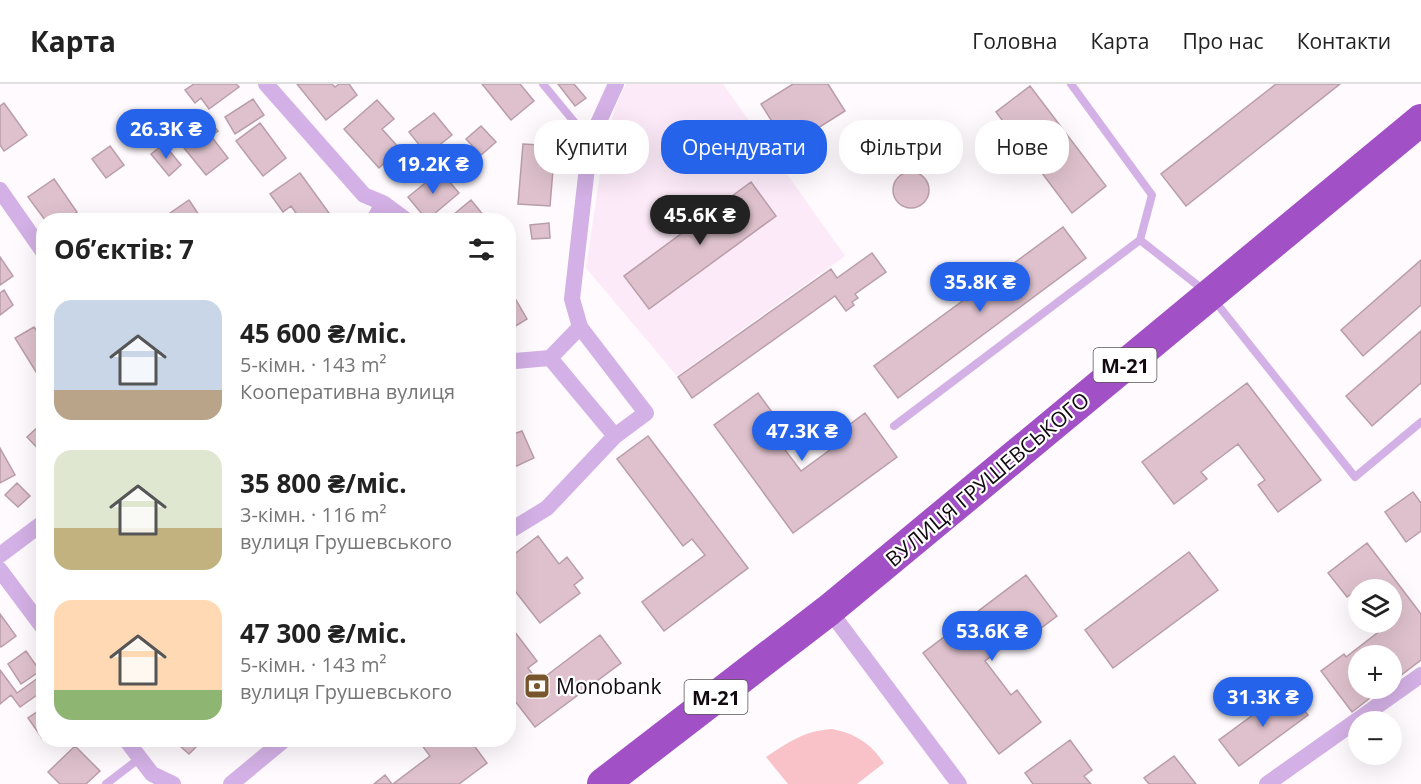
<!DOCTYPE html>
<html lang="uk">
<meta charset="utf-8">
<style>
:root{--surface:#fff;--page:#f6f6f6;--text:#222;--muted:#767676;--line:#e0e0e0;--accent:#2563eb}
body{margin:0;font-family:"Open Sans",sans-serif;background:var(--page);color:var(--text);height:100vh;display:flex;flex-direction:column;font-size:22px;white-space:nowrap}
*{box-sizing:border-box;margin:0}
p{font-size:20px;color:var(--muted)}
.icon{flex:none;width:33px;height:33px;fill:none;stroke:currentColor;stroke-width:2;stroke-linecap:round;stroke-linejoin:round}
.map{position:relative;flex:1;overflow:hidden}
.drawer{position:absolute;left:36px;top:129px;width:480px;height:534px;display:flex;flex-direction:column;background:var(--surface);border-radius:24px;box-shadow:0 6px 24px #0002}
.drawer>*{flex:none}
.top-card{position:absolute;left:534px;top:36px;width:570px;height:54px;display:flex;gap:12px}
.buttons{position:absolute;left:1348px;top:495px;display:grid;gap:12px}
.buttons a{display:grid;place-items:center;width:54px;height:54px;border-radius:50%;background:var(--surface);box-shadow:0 6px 24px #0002;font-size:30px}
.price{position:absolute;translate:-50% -51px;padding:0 14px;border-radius:21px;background:var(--accent);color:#fff;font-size:20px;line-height:39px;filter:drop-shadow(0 2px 3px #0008)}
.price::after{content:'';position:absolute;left:50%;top:36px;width:18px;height:14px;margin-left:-9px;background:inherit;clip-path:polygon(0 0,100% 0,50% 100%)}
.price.on{background:#222;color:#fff}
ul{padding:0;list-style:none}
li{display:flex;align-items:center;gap:18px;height:150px;padding:0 18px}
li span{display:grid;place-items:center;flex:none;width:168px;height:120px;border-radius:18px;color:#555}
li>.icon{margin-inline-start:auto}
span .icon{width:72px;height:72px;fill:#fffc;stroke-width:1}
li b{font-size:26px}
h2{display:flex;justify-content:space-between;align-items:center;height:72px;padding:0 18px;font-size:26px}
.chip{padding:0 21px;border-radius:24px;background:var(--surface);box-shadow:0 6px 24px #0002;font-size:21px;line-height:54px}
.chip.on{background:var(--accent);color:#fff}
header{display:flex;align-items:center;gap:36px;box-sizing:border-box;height:84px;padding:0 30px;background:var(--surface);border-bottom:2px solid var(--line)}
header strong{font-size:28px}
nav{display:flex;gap:33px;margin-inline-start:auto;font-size:21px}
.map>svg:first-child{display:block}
.built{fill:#fceaf8}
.green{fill:#f9c2c8}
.building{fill:#dec1cc;stroke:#b99da8;stroke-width:1.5}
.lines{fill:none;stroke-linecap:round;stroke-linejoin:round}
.lane{stroke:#d3b0e5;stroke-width:8}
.street{stroke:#d3b0e5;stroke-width:16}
.highway{stroke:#a150c5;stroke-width:32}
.labels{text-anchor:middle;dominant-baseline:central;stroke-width:4.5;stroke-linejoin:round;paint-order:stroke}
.shield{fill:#fff;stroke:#595458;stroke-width:1.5}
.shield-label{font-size:20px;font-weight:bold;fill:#120a10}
.street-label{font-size:21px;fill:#120a10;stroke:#fff}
.poi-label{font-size:21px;fill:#120a10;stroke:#fff;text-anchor:start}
</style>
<header>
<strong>Карта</strong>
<nav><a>Головна</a><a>Карта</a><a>Про нас</a><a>Контакти</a></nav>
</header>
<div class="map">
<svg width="1421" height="700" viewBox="0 0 1421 700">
<rect width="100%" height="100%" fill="#fffafd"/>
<path class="built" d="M626 0H723L845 172 677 292 586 184 604 63 615 24Z"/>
<path class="green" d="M832 645C856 650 870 659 884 679L857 700H788L766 673C789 658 804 647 832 645Z"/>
<path class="building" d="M194 0H236L239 3 209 25 201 14 195 19 185 6Z
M297 0H332L335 3 339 0H349L357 11 326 36Z
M482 0H520L534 17 511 36Z
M558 0H574L586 14 575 22Z
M793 0H828L845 27 788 63 761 20Z
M1276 0H1340L1186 122 1161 90Z
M1030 2 1106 102 1072 129 996 28Z
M253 15 264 31 235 50 225 33Z
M377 16 394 35 382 45 400 65 379 84 344 45Z
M4 19 27 51 4 67 0 61V22Z
M434 29 452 51 427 71 409 48Z
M205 31 218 47 211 52 228 74 206 91 176 54Z
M260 39 286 74 263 92 236 57Z
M481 42 496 58 481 71 466 55Z
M164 60 181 81 169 92 151 70Z
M523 60 555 62 550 122 518 120Z
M110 62 124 81 106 94 92 75Z
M440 87 459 109 427 136 408 113Z
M893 106a18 18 0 1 1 36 0a18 18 0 1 1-36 0Z
M300 89 334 136H301L291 122 283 128 270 110Z
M54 95 77 128 65 136H45L28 113Z
M751 98 776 132 649 225 624 192Z
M189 116 201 134 198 136H160Z
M471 116 485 133 481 136H447Z
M81 131 86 136H74Z
M549 139 550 154 532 155 530 141Z
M1063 143 1086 174 898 314 874 282Z
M872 169 886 188 855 210 858 214 852 218 854 221 846 227 835 212 692 314 678 293 831 185 837 194Z
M0 173 13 192 0 201Z
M1421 176V221L1363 272 1341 246Z
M508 202 527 235 511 245 508 239Z
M4 206 13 221 0 231V209Z
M34 243 44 258 41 296 15 254Z
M1421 247V299L1372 342 1346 312Z
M1247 299 1321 396 1278 428 1258 401 1265 396 1238 360 1201 388 1207 395 1174 420 1142 378Z
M758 309 783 343 773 350 801 387 838 360 833 353 865 329 897 373 793 449 714 341Z
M42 339 44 367 42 369 27 353Z
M522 347 534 374 508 386V352Z
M648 352 748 484 664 547 642 518 705 471 692 455 683 462 617 375Z
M0 364 15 391 0 399Z
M17 399 30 412 18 423 5 411Z
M1413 408 1421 419V447L1406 458 1385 428Z
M538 452 559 480 567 473 583 494 574 501 580 509 540 539 508 498V475Z
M1367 459 1421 530V576L1392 598V572H1359V604H1383L1352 628 1321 587 1344 570 1346 573 1381 546 1375 538H1392V506H1359V517L1353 509 1347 513 1328 489Z
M1189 468 1218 506 1113 584 1085 546Z
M1026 491 1057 532 1024 557 1020 550 985 577 1011 611 1017 606 1041 638 999 670 923 569Z
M0 530 16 552 1 563 0 562Z
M508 539 537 577 528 584 538 598 600 551 621 579 535 643 508 608Z
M26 567 40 587 21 600 8 580Z
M0 586 17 609 42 591 44 606 20 623 11 611 0 620Z
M1288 605 1308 631 1239 682 1219 656Z
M44 623V653L42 654 28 634Z
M173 656H203L189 670Z
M418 656H470L487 679 459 700H393L430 672Z
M1070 656 1092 686 1084 692 1091 700H1033L1025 689Z
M75 662 100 687 86 700H60L48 688Z
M1174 672 1196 700H1149L1144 694Z
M385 691 392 700H374Z"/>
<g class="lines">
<path class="lane" d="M543 0 590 57
M1140 156 1210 211 1355 393 1421 338
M894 342 1140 156 1152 111 1071 0
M106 700 140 674"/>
<path class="street" d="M266 0 364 111 383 119 406 136
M0 106 44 169
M374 136 383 119
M508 274 515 277 550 274 580 243
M550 274 615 352 646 329 580 243 572 215 590 57 616 0
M508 448 547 424 615 352
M0 471 44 438
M0 486 44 545
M829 526 959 700
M126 656 152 690 173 700
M231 700 284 656
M1267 700 1421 591"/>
<path class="highway" d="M603 700 829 526 1421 36"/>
</g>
<defs>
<g id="bank-square" transform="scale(1.35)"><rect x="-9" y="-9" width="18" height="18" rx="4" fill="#78562e" stroke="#fff"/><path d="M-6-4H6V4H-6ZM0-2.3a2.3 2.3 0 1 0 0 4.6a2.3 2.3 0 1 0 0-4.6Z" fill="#fff"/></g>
</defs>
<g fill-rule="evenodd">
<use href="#bank-square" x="537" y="602"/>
</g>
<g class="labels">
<g class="shield">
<rect x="1093.5" y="264" width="63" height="34" rx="4.5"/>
<rect x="684.5" y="596" width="63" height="34" rx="4.5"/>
</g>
<g class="shield-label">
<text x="1125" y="281">М-21</text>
<text x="716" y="613">М-21</text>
</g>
<g class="street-label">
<text transform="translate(987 395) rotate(-40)">ВУЛИЦЯ ГРУШЕВСЬКОГО</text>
</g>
<g class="poi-label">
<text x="556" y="602">Monobank</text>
</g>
</g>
</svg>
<div class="buttons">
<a><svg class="icon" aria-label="layers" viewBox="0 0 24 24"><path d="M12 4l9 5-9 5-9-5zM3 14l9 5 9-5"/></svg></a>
<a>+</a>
<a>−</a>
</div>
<b class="price" style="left:166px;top:76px">26.3K ₴</b>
<b class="price" style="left:433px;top:111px">19.2K ₴</b>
<b class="price on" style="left:700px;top:162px">45.6K ₴</b>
<b class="price" style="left:980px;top:229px">35.8K ₴</b>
<b class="price" style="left:802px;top:378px">47.3K ₴</b>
<b class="price" style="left:992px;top:578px">53.6K ₴</b>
<b class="price" style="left:1263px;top:644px">31.3K ₴</b>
<div class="top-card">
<a class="chip">Купити</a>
<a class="chip on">Орендувати</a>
<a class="chip">Фільтри</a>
<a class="chip">Нове</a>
</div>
<section class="drawer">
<h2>Об’єктів: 7<svg class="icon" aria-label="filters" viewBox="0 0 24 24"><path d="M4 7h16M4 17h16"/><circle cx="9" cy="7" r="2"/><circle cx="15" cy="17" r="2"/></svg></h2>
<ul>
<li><span style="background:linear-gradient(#c9d6e8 75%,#b9a48a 0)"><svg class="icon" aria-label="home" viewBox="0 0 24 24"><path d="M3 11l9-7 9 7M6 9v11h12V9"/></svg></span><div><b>45 600 ₴/міс.</b><p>5-кімн. · 143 m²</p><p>Кооперативна вулиця</p></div></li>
<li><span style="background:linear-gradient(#dfe7d0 65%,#c2b280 0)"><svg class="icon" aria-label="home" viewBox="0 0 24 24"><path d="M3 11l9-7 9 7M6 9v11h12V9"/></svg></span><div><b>35 800 ₴/міс.</b><p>3-кімн. · 116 m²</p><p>вулиця Грушевського</p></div></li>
<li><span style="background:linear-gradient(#ffd9b3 75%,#8fb573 0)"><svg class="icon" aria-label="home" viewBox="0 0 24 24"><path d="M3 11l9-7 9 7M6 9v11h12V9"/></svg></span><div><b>47 300 ₴/міс.</b><p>5-кімн. · 143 m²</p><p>вулиця Грушевського</p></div></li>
</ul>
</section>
</div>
